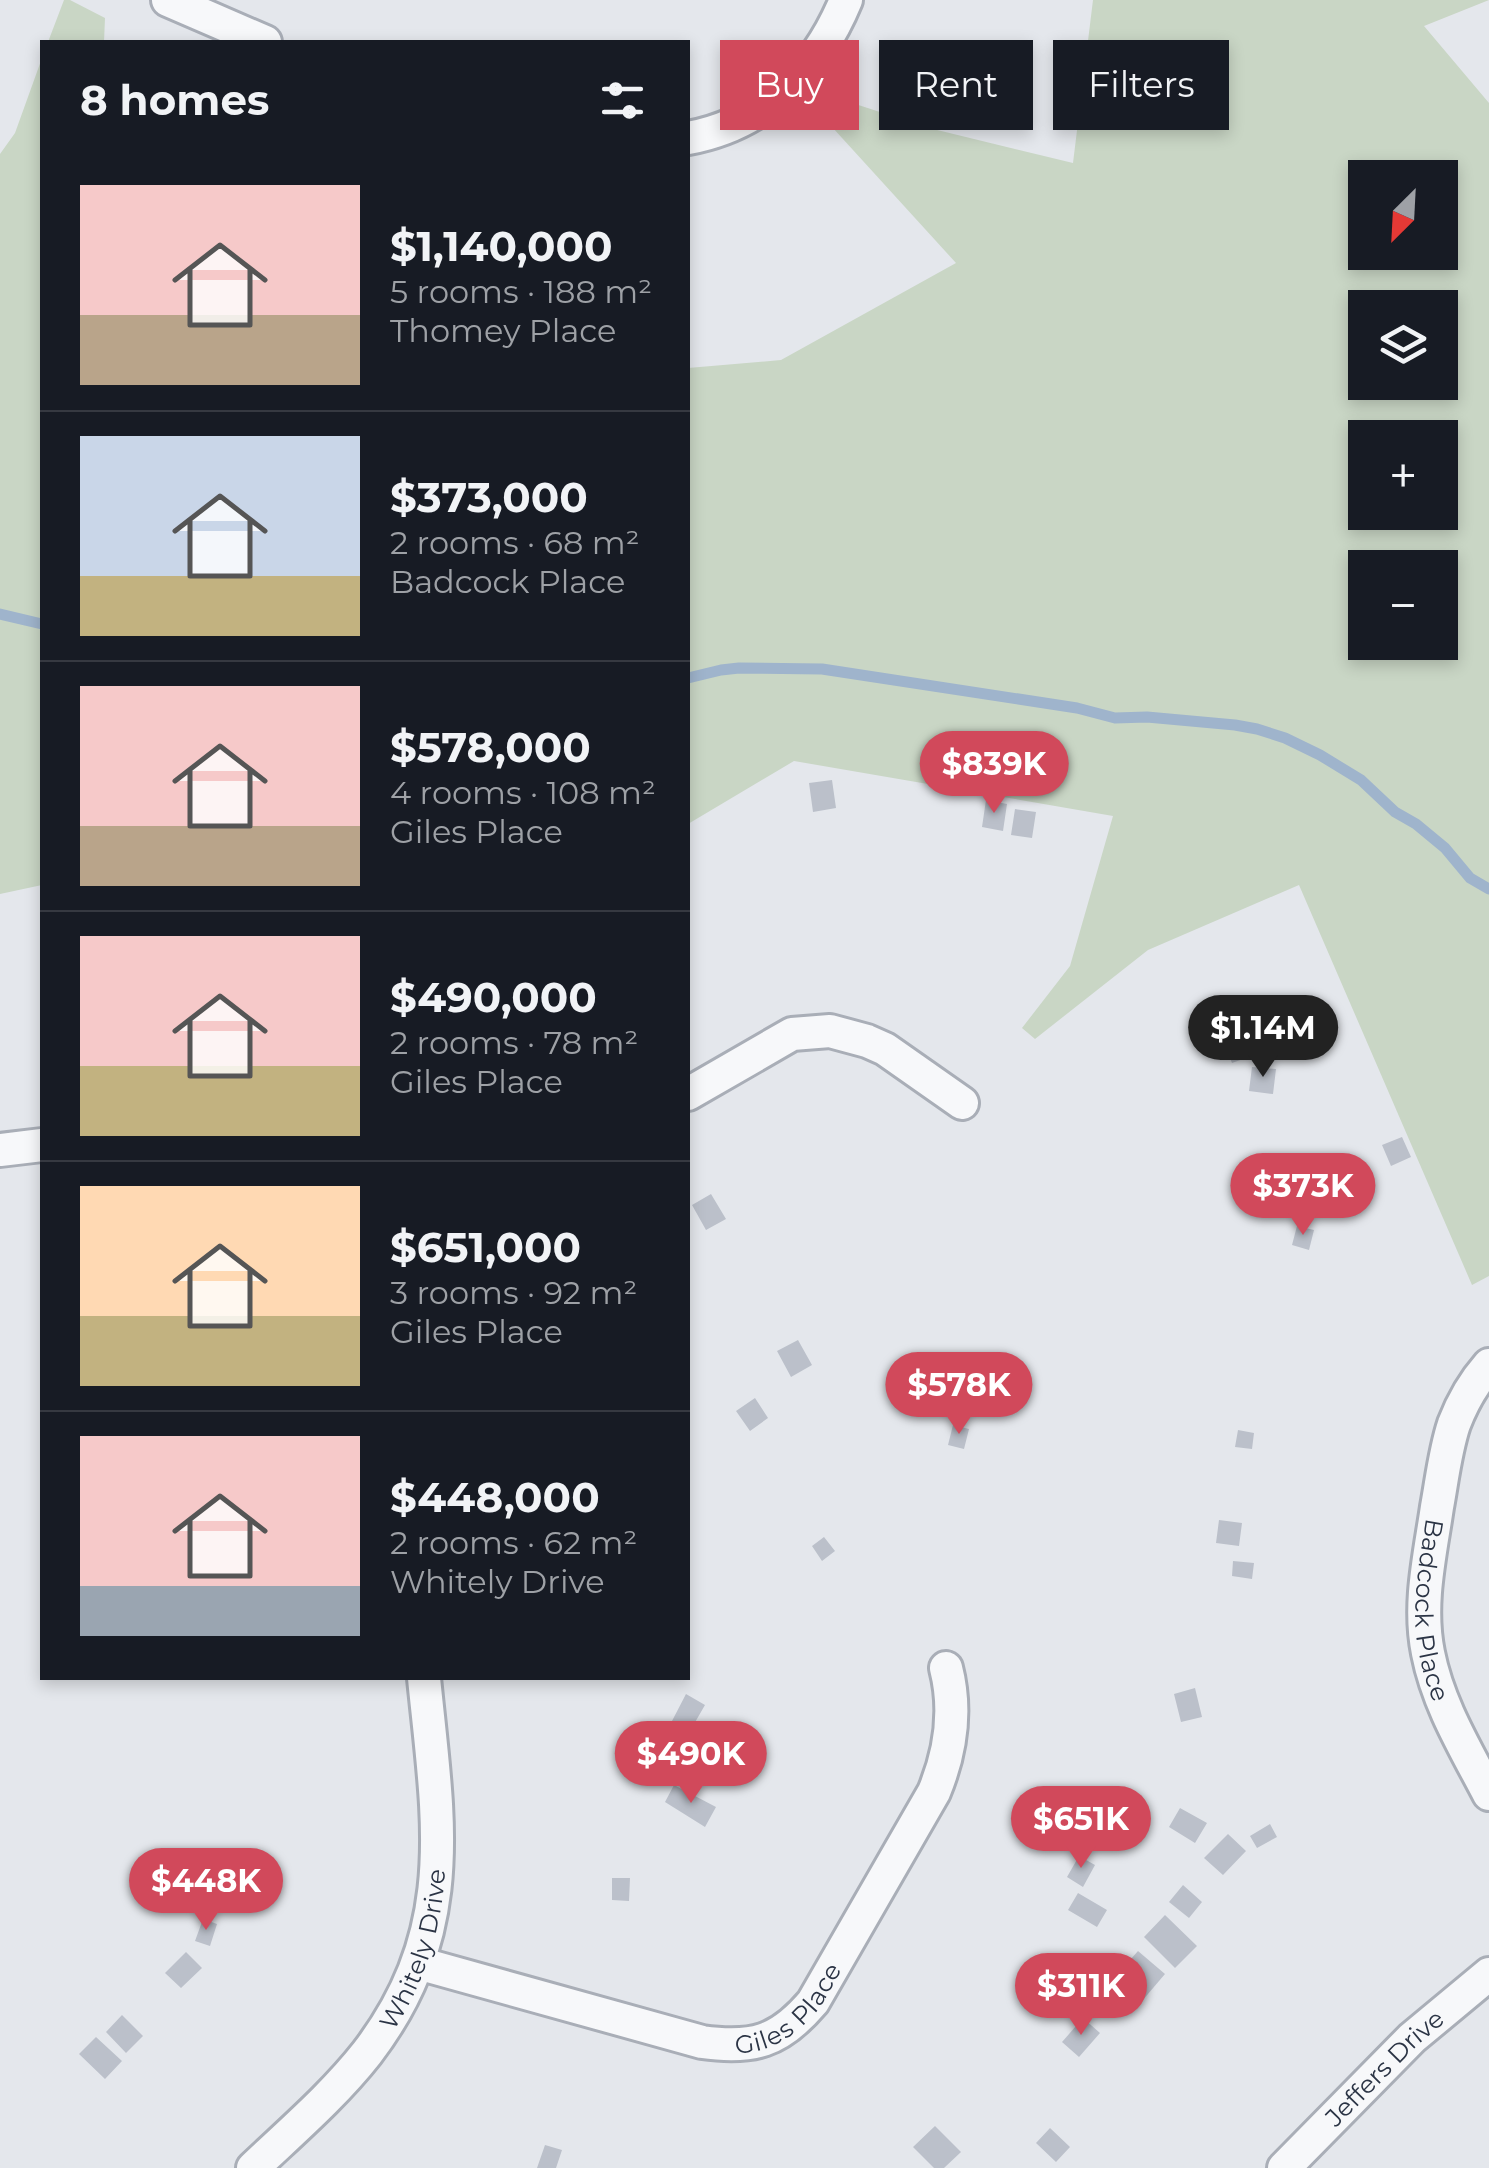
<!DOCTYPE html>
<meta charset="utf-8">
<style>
:root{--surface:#171b24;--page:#20242c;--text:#f1f3f6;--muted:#9ea1a6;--line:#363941;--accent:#d1495b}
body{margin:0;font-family:Montserrat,sans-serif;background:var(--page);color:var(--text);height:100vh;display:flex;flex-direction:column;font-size:38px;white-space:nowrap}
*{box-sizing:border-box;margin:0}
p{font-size:32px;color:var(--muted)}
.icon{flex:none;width:55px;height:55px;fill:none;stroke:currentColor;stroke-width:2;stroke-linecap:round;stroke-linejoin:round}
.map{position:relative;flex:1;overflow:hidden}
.details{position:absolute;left:40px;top:40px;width:650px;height:1640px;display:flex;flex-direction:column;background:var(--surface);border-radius:0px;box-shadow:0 5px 15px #0003}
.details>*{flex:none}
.hud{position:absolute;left:720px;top:40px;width:618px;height:90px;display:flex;gap:20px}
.needle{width:65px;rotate:204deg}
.buttons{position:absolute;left:1348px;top:160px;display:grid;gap:20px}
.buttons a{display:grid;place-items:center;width:110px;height:110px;border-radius:0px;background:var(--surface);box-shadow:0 5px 15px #0003;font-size:50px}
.price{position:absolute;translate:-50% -85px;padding:0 22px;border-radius:35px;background:var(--accent);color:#fff;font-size:32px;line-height:65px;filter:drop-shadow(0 2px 5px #0008)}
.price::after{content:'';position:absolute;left:50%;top:60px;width:30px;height:22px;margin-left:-15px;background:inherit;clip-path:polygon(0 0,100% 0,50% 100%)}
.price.selected{background:#222;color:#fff}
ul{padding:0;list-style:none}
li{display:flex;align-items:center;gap:30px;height:250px;padding:0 40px}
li+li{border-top:2px solid var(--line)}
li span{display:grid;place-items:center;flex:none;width:280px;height:200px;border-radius:0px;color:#555}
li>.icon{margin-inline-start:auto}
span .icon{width:120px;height:120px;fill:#fffc;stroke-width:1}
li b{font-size:42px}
h2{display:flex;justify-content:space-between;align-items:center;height:120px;padding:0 40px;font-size:42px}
.pill{padding:0 35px;border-radius:0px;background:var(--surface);box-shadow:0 5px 15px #0003;font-size:35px;line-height:90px}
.pill.selected{background:var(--accent);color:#fff}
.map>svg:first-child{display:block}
.green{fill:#c9d6c5;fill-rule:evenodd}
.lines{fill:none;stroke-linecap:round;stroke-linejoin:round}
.stream{stroke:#9fb4cc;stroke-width:11}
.building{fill:#bbc0ca}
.minor-casing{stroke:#a9aeb7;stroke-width:38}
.minor{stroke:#f7f8fa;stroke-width:32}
.labels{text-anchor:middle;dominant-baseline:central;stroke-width:8;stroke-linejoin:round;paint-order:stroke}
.street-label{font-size:25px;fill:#2b3445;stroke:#f4f6f9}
</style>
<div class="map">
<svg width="1489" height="2168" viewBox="0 0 1489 2168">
<rect width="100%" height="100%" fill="#e4e7ec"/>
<path class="green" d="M64 0H70L105 18 104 42H48Z
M1093 0H1489L1424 26 1489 103V1276L1472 1285 1299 885 1148 950 1035 1039 1022 1028 1070 966 1113 816 794 761 688 824V368L781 360 956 263 822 116 840 99 929 128 1073 163ZM1365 178H1440V252H1365ZM1365 308H1440V382H1365ZM1365 438H1440V512H1365ZM1365 568H1440V642H1365Z
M42 58V885L0 894V154L15 133Z"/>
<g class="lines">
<path class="stream" d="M0 614 42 624
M688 678 721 670 739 668 822 669 1077 708 1115 718 1147 717 1235 725 1257 729 1285 738 1320 755 1361 780 1395 812 1416 824 1445 848 1470 878 1489 889"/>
</g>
<path class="building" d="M832 780 836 808 813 812 809 783Z
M986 800 1007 804 1003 831 982 827Z
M1015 809 1036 812 1032 838 1011 835Z
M1257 1020 1268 1050 1232 1063 1220 1033Z
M1252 1067 1276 1069 1273 1094 1249 1091Z
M1402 1137 1411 1157 1391 1166 1382 1145Z
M711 1194 726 1219 706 1230 692 1205Z
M1297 1226 1314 1230 1309 1250 1292 1245Z
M798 1340 812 1365 791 1377 777 1351Z
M755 1398 768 1418 750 1431 736 1411Z
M953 1425 969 1429 964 1449 948 1445Z
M1238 1430 1254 1433 1252 1449 1235 1447Z
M1219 1520 1242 1523 1239 1546 1216 1543Z
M824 1537 835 1551 822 1561 812 1546Z
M1233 1561 1254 1563 1252 1579 1232 1576Z
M1195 1688 1202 1717 1181 1722 1174 1694Z
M686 1694 705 1705 690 1731 672 1721Z
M674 1785 716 1807 705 1827 665 1802Z
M1180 1808 1207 1823 1195 1843 1169 1827Z
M1270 1824 1277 1837 1257 1848 1250 1836Z
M1228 1834 1246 1851 1223 1875 1204 1858Z
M1079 1856 1095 1865 1083 1887 1067 1877Z
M612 1878H630L629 1901 612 1900Z
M1183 1885 1202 1902 1189 1918 1169 1902Z
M1078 1893 1107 1910 1097 1927 1068 1910Z
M1165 1915 1197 1946 1175 1968 1144 1937Z
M203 1919 217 1924 210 1946 195 1941Z
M1138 1951 1165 1974 1142 2001 1115 1977Z
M186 1952 202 1968 181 1988 165 1973Z
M122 2015 143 2036 126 2053 106 2032Z
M1083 2018 1100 2033 1079 2057 1062 2042Z
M96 2037 122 2061 105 2079 79 2054Z
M935 2126 961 2152 944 2168H934L913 2147Z
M1050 2128 1070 2147 1056 2162 1036 2143Z
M545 2145 562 2150 556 2168H537Z"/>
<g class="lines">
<g class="minor-casing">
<g id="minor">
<path d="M168 0 265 42"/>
<path d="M688 138C765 124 817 70 846 0"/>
<path d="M688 1094 792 1034 830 1031 867 1041 885 1049 962 1103"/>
<path d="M0 1150 42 1145"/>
<path id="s1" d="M1489 1365C1474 1382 1462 1403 1454 1424 1445 1451 1442 1480 1437 1507 1430 1555 1418 1604 1428 1653 1438 1704 1465 1748 1489 1794"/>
<path id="s2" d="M418 1963 702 2042C753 2049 779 2042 813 2002L934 1792C951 1751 957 1711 946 1668"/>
<path id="s3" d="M253 2168C292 2131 334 2095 367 2053 461 1930 438 1819 424 1678"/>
<path id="s4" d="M1284 2168 1412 2038 1489 1974"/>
</g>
</g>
<use href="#minor" class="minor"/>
</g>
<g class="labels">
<g class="street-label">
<text stroke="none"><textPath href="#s1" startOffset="258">Badcock Place</textPath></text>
<text stroke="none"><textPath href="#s3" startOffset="278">Whitely Drive</textPath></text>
<text stroke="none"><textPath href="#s2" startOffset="395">Giles Place</textPath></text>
<text stroke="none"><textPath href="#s4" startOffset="142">Jeffers Drive</textPath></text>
</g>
</g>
</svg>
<div class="buttons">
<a><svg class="needle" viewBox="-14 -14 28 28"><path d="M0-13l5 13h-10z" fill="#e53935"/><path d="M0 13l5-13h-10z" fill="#9ea1a6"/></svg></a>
<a><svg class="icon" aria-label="layers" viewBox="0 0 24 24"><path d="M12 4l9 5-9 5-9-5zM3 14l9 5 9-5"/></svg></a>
<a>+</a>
<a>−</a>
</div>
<b class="price" style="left:994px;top:816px">$839K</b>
<b class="price selected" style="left:1263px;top:1080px">$1.14M</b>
<b class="price" style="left:1303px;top:1238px">$373K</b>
<b class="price" style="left:959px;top:1437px">$578K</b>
<b class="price" style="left:691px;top:1806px">$490K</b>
<b class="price" style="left:1081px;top:1871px">$651K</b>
<b class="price" style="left:206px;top:1933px">$448K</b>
<b class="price" style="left:1081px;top:2038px">$311K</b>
<div class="hud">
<a class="pill selected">Buy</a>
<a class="pill">Rent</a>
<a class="pill">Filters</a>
</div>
<section class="details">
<h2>8 homes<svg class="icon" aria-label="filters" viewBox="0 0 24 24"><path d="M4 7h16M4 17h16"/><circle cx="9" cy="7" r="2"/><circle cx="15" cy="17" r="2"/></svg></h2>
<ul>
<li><span style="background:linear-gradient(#f6c9c9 65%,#b9a48a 0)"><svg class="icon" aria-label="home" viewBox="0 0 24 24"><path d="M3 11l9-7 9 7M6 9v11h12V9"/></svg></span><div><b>$1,140,000</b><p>5 rooms · 188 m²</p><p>Thomey Place</p></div></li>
<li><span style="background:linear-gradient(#c9d6e8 70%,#c2b280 0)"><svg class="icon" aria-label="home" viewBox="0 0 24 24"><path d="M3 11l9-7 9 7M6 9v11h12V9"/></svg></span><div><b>$373,000</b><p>2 rooms · 68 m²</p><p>Badcock Place</p></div></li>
<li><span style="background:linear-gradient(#f6c9c9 70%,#b9a48a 0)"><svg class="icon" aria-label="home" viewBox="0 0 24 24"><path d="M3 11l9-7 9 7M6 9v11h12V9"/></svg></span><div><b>$578,000</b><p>4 rooms · 108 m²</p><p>Giles Place</p></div></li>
<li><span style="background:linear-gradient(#f6c9c9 65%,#c2b280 0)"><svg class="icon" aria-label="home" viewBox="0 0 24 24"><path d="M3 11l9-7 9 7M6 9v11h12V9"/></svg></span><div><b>$490,000</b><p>2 rooms · 78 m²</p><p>Giles Place</p></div></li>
<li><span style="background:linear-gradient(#ffd9b3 65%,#c2b280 0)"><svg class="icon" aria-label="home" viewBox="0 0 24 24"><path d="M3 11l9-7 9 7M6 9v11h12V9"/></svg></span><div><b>$651,000</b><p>3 rooms · 92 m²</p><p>Giles Place</p></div></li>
<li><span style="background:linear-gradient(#f6c9c9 75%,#9aa5b1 0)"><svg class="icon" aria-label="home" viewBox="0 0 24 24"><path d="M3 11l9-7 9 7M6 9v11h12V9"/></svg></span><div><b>$448,000</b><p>2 rooms · 62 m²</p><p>Whitely Drive</p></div></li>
</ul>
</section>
</div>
